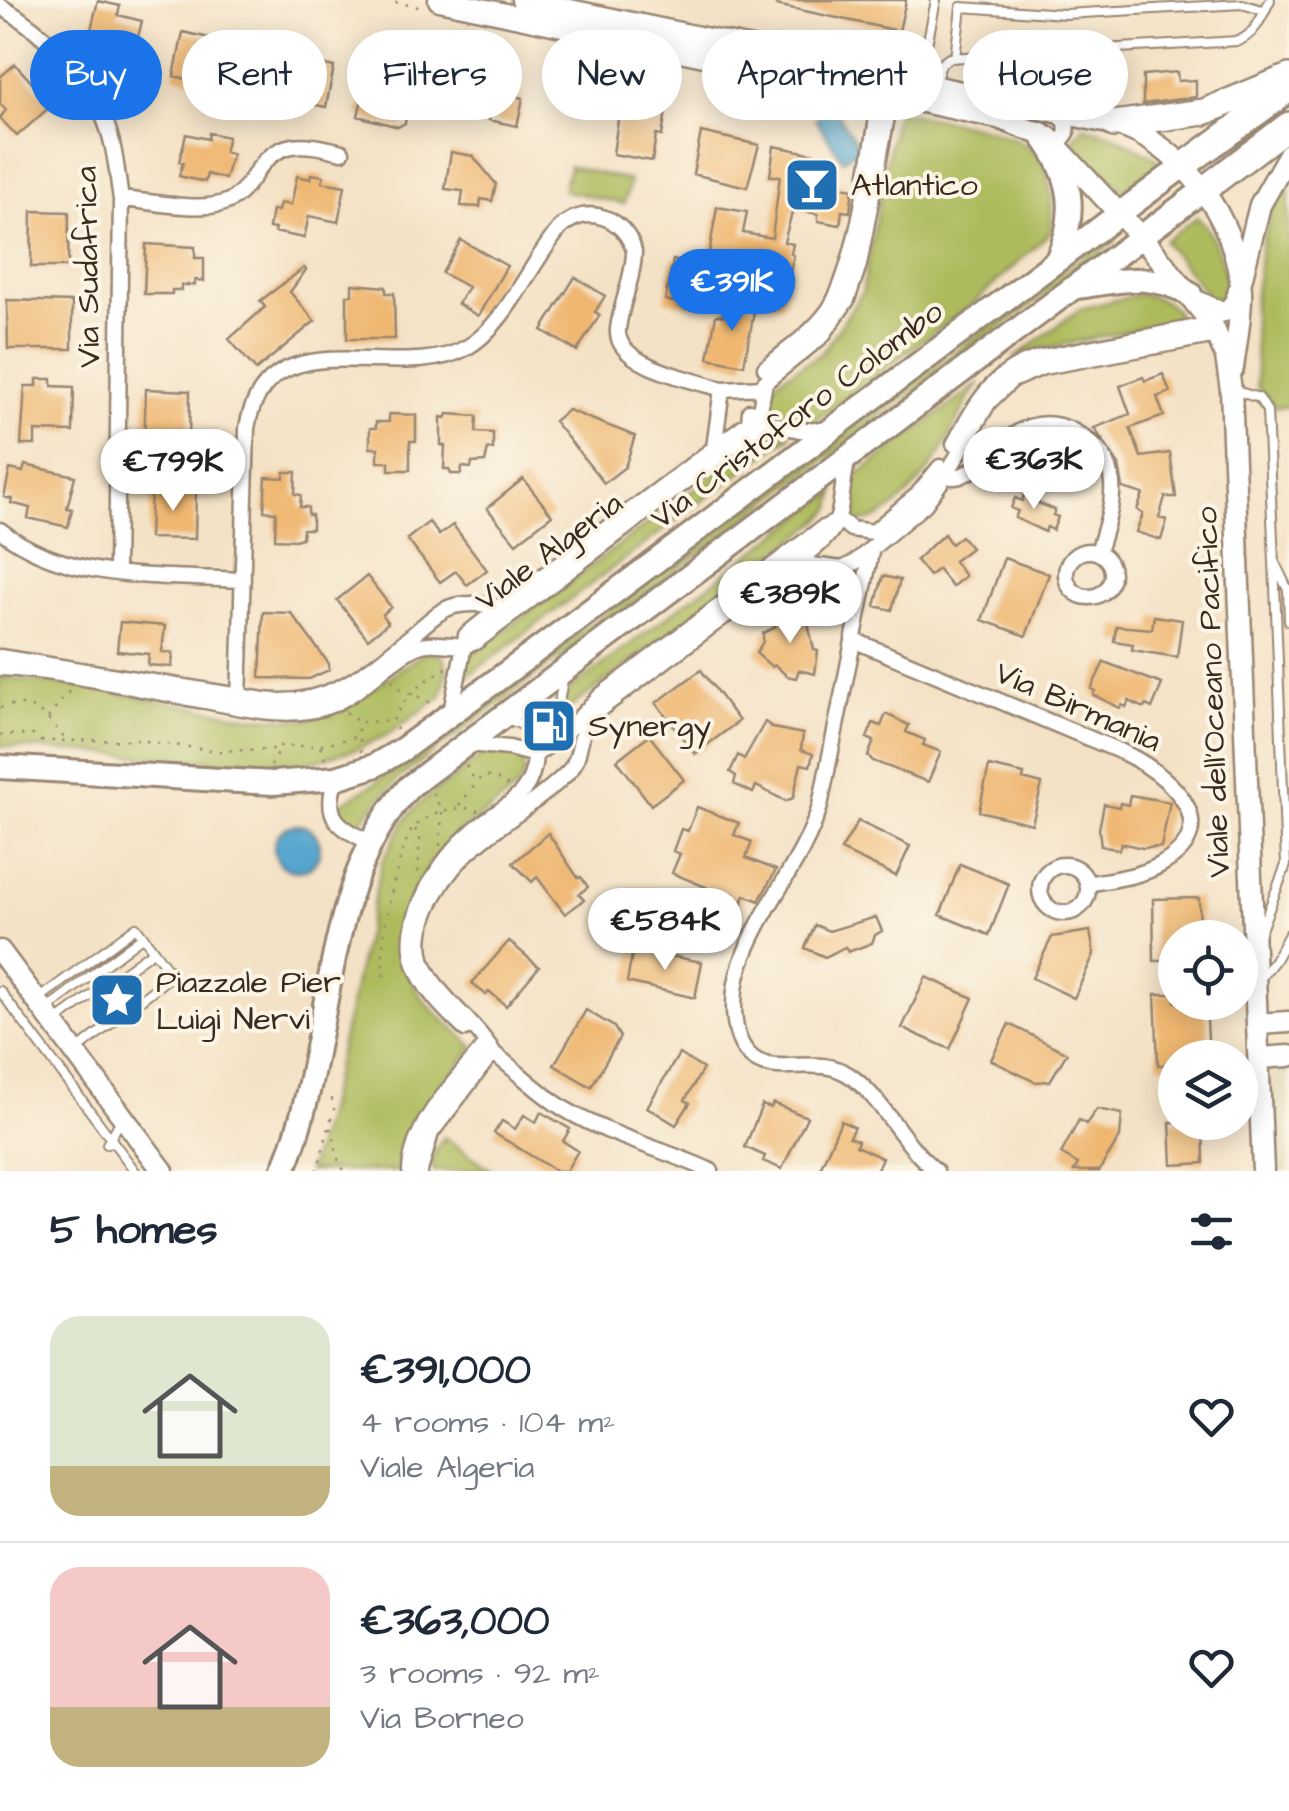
<!DOCTYPE html>
<meta charset="utf-8">
<style>
:root{--surface:#fff;--page:#f2f2f3;--text:#1f2937;--muted:#747a83;--line:#e0e1e3;--accent:#1a73e8}
body{margin:0;font-family:"Architects Daughter",sans-serif;background:var(--page);color:var(--text);height:100vh;display:flex;flex-direction:column;font-size:38px;white-space:nowrap}
*{box-sizing:border-box;margin:0}
p{font-size:32px;color:var(--muted)}
.icon{flex:none;width:55px;height:55px;fill:none;stroke:currentColor;stroke-width:2;stroke-linecap:round;stroke-linejoin:round}
.map{position:relative;height:1171px;overflow:hidden}
.sheet{display:flex;flex-direction:column;background:var(--surface);flex:1}
.sheet>*{flex:none}
.guide{position:absolute;left:30px;top:30px;width:1230px;height:90px;display:flex;gap:20px}
.controls{position:absolute;left:1158px;top:920px;display:grid;gap:20px}
.controls a{display:grid;place-items:center;width:100px;height:100px;border-radius:50%;background:var(--surface);box-shadow:0 5px 25px #0003;font-size:50px}
.price{position:absolute;translate:-50% -85px;padding:0 22px;border-radius:35px;background:#fff;color:#222;font-size:32px;line-height:65px;filter:drop-shadow(0 2px 5px #0008)}
.price::after{content:'';position:absolute;left:50%;top:60px;width:30px;height:22px;margin-left:-15px;background:inherit;clip-path:polygon(0 0,100% 0,50% 100%)}
.price.on{background:var(--accent);color:#fff}
ul{padding:0;list-style:none}
li{display:flex;align-items:center;gap:30px;height:250px;padding:0 50px}
li+li{border-top:2px solid var(--line)}
li span{display:grid;place-items:center;flex:none;width:280px;height:200px;border-radius:30px;color:#555}
li>.icon{margin-inline-start:auto}
span .icon{width:120px;height:120px;fill:#fffc;stroke-width:1}
li b{font-size:42px}
h2{display:flex;justify-content:space-between;align-items:center;height:120px;padding:0 50px;font-size:42px}
.tag{padding:0 35px;border-radius:45px;background:var(--surface);box-shadow:0 5px 25px #0003;font-size:35px;line-height:90px}
.tag.on{background:var(--accent);color:#fff}
.map>svg:first-child{display:block}
.built{fill:#e4d6b7}
.green{fill:#aebb5d;stroke:#74723e;stroke-width:2.5}
.water{fill:#52a4cd;stroke:#466776;stroke-width:2.5}
.building{fill:#efb771}
.lines{fill:none;stroke-linecap:round;stroke-linejoin:round}
.lane-casing{stroke:#988672;stroke-width:12}
.street-casing{stroke:#988672;stroke-width:19}
.secondary-casing{stroke:#988672;stroke-width:25}
.primary-casing{stroke:#988672;stroke-width:28}
.highway-casing{stroke:#988672;stroke-width:30}
.path{stroke:#988672;stroke-width:2.5;stroke-dasharray:2.5 8;stroke-linecap:butt}
.lane{stroke:#fff;stroke-width:8}
.street{stroke:#fff;stroke-width:14}
.secondary{stroke:#fff;stroke-width:20}
.primary{stroke:#fff;stroke-width:22}
.highway{stroke:#fff;stroke-width:25}
.labels{text-anchor:middle;dominant-baseline:central;stroke-width:8;stroke-linejoin:round;paint-order:stroke}
.poi-label{font-size:32px;fill:#3b2a1e;stroke:#fcf5e5;text-anchor:start}
.street-label{font-size:32px;fill:#3b2a1e;stroke:#fcf5e5}
</style>
<div class="map">
<svg width="1289" height="1171" viewBox="0 0 1289 1171">
<rect width="100%" height="100%" fill="#fcf5e5"/>
<filter id="ink" filterUnits="userSpaceOnUse"><feTurbulence type="fractalNoise" baseFrequency=".01" numOctaves="2"/><feDisplacementMap in="SourceGraphic" scale="20" xChannelSelector="R" yChannelSelector="G"/><feConvolveMatrix kernelMatrix="1 2 1 2 8 2 1 2 1" color-interpolation-filters="sRGB"/></filter>
<filter id="wash" filterUnits="userSpaceOnUse"><feTurbulence type="fractalNoise" baseFrequency=".0048" numOctaves="4" result="noise"/><feDisplacementMap in="SourceGraphic" scale="40" xChannelSelector="R" yChannelSelector="G"/><feGaussianBlur stdDeviation="2.25" result="paint"/><feColorMatrix in="noise" values="0 0 0 0 0 0 0 0 0 0 0 0 0 0 0 0 0 1.4 0 .05"/><feComposite in="paint" operator="in"/></filter>
<g filter="url(#wash)">
<rect width="100%" height="100%" fill="#f4e2c6"/>
<path class="built" d="M1289 1064V1171H1273L1268 1065Z"/>
<path class="green" d="M896 111C931 119 1027 128 1043 162 1053 184 1052 208 1051 232L975 302 817 419C794 420 776 420 769 395L776 381 822 353 862 293Z
M1084 127 1110 134 1156 158 1159 164 1127 189 1121 188 1075 147 1073 140Z
M569 166 630 181 624 204 563 190Z
M1289 177V407H1275L1257 387 1253 309 1261 247 1271 211Z
M1197 217C1215 232 1226 270 1227 293L1219 302 1208 296 1164 241Z
M1111 235 1116 241 399 778 356 826 342 816 339 805 396 770Z
M1140 294C1156 297 1176 302 1179 320L1029 352 1013 359 1080 309Z
M980 383C962 405 955 429 941 452 927 476 881 533 851 520L846 508 850 480Z
M770 433 791 435 461 681 465 662 472 654Z
M835 491 832 508 823 518 563 713 565 693Z
M425 652C454 650 447 677 441 697L387 735 357 749 303 764 237 763 0 746V677L74 686 252 717 309 719 345 708Z
M485 753 516 756 523 762C525 771 525 777 520 784 505 803 477 816 459 833 420 870 385 933 414 986 424 1006 457 1030 474 1047 450 1078 397 1131 400 1171H308L325 1116 382 862 405 820 420 803Z
M444 1137 493 1171H434L431 1158Z"/>
<path class="water" d="M833 107 860 148 843 160 815 119Z
M274 848a23 23 0 1 1 46 0a23 23 0 1 1-46 0Z"/>
<g id="blocks">
<path class="building" d="M776 0H906L899 31 776 5Z
M98 1 120 6 118 15 142 21 130 69 84 58Z
M183 32 249 47 239 91 174 76Z
M381 46 389 53 410 56 419 63 418 72 409 76 402 107 407 112 405 123 398 127 358 116 373 50Z
M290 57 334 67 326 107 281 98Z
M15 64 52 105 17 136 0 118 6 110 0 104V77Z
M464 71 508 81 505 94 523 98 517 126 489 120 491 112 456 105Z
M1177 72 1178 81 1196 80V97L1143 104V75Z
M647 108 666 111 662 136 656 135 652 161 613 154 619 113 632 116 633 109 646 112Z
M701 132 759 145 747 187 693 174Z
M209 133 228 137 224 152 232 154 225 179 207 174 205 182 179 176 183 163 179 162 186 134 208 139Z
M774 146 835 158 829 184 853 189 850 212 842 211 840 225 818 221V214L793 209 784 242 793 244 791 254 794 255 782 305 751 299 755 274 707 265 717 207 747 212 743 233 772 238 780 176H770Z
M451 152 473 156 496 184 492 201 481 199 480 207 461 206 463 191 445 189Z
M311 174 324 176 322 182 345 186 338 222 309 216 304 238 274 232 275 229 269 228 272 210 278 211 280 203 291 205 297 176 310 179Z
M32 211 69 212 68 267H31Z
M461 240 507 266 478 316 458 304 468 287 442 273Z
M146 244 195 247V258H204V281L195 280V285H181V290H172V294H144Z
M673 260 700 266 692 306 665 300Z
M304 268 306 270 290 292 315 321 256 370 229 339 265 307 260 301Z
M575 277 605 296 595 312 600 315 577 351 542 330Z
M352 284 386 287V293H394L395 339H347V295H352Z
M7 300 72 302V349H8Z
M729 302 755 307 744 365 708 358 716 315 726 316Z
M1163 374 1170 392 1157 397 1164 416 1130 428 1141 457 1170 453 1176 497H1165L1159 518 1167 520 1161 540 1136 532 1143 514 1137 510 1143 494 1123 488 1119 465 1094 428 1130 414 1120 386 1143 377 1145 381Z
M37 379H52V386L74 387 73 432 35 431V445H21L25 386H37Z
M146 389 190 391 189 443 144 442Z
M568 410 635 436 625 467 604 483 554 421Z
M389 414 416 415V441H410V470H389V462H378V448H370V428H376V422H389Z
M448 414 477 416 476 432 493 433V450L488 449 485 462 472 463 471 468 462 467 461 474H451L449 469H444L445 446 441 445V417L446 418Z
M25 465 75 476 67 508 72 509 68 527 28 518 30 508 11 503 12 499 4 497 10 469 23 472Z
M284 472H296L295 494 301 495 300 507H308V515H312V529H303L302 538 295 540 275 539 276 512 264 511 266 477 284 478Z
M523 479 552 515 516 543 487 508Z
M151 488 196 489 195 539 149 538Z
M1026 490 1039 496 1036 502 1055 510 1053 515 1058 517 1053 530 1047 527 1045 532 1015 518 1018 511 1011 508 1015 498 1022 501Z
M429 522 439 535 453 525 487 570 467 585 456 571 440 582 407 539Z
M944 534 951 544 961 536 971 548 954 561 965 576 952 587 938 569 929 576 916 560Z
M1004 558 1049 574 1026 636 982 620Z
M367 576 391 607 382 615 388 623 368 639 337 600Z
M883 576 900 580 892 610 875 606Z
M805 610 814 650 818 651 815 674 799 670 796 678 787 676 775 665 772 667 756 653 763 642V633L774 628 779 617Z
M263 612 291 613 329 664V670L309 679 260 678Z
M1154 616 1182 620 1177 657 1132 650 1133 644 1114 641 1116 626 1152 629Z
M120 622 165 626 162 652 173 653 172 667 148 665 149 654 117 651Z
M1104 662 1162 684 1152 708 1146 705 1144 708 1129 701 1126 707 1122 705 1120 708 1093 695 1095 691 1091 689Z
M701 670 739 721 695 754 656 703Z
M886 714 909 725 906 732 925 740 923 745 941 752 928 782 873 761 868 756 874 741 867 738 873 723 881 726Z
M765 722 773 728 803 734 801 750 813 754 810 766 801 764 793 798 786 801 756 786 753 793 734 784 736 776 730 772 738 755 744 759Z
M649 735 684 780 651 805 617 760Z
M989 766 1024 774 1023 779 1042 784 1032 824 979 811Z
M1130 795 1170 802 1161 847 1142 848 1121 843 1119 850 1101 846 1099 829 1104 804 1119 807 1120 803 1128 805Z
M697 807 739 823 734 835 752 842 746 858 776 870 759 901 745 895 737 916 726 911 723 919 697 909 706 887 672 873 680 854 673 851 681 829 688 831Z
M858 821 910 846 896 876 841 850Z
M548 833 578 878 581 877 588 887 579 894 584 900 565 914 537 877 532 882 513 863Z
M960 864 1009 884 989 935 940 915Z
M1199 898 1200 938H1175V961H1154L1153 899Z
M876 917 882 931 875 935 872 943 848 952 845 947 825 957 805 948 815 925 829 931Z
M1090 931 1094 954 1074 998 1032 978 1052 937Z
M509 941 539 967 506 1006 489 991 486 995 472 983Z
M633 949 702 962 695 998 627 982Z
M926 977 973 998 950 1049 902 1028Z
M1155 994H1175V1002H1206L1209 1058H1175V1064L1158 1065Z
M586 1010 614 1027 620 1037 591 1087 554 1065Z
M1009 1024 1067 1053 1050 1081 1035 1082 991 1060Z
M679 1054 703 1069 685 1100 690 1103 676 1125 647 1107Z
M773 1103 807 1117 782 1169 763 1161 765 1156 745 1147 762 1105 771 1108Z
M1097 1109 1122 1114 1120 1137 1099 1171H1074L1078 1164 1061 1154 1079 1120 1086 1124Z
M541 1112 570 1129 563 1141 578 1151 566 1171H556L494 1133 502 1121 515 1129 524 1115 536 1122Z
M841 1121 854 1127 849 1137 858 1141 856 1146 882 1158 876 1171H819Z
M1170 1122H1203L1204 1163 1172 1165Z"/>
</g>
</g>
<g filter="url(#ink)">
<use href="#blocks" fill-opacity="0" stroke="#988672" stroke-width="2.5"/>
<g class="lines">
<g class="lane-casing">
<path id="lane" d="M955 58 961 7 1065 14 1242 4 1265 11
M920 80 936 0
M935 83 941 64 949 58 1238 41C1256 34 1262 16 1270 0
M1233 390 1259 398 1267 411 1274 561 1288 590 1289 621
M505 718 543 734 557 713 563 680
M1259 935 1286 865 1274 561
M1259 980 1275 960 1289 934
M0 991 135 1171
M37 1000 136 927 172 975 76 1051
M45 1010 143 936
M56 1021 153 951
M107 1144 121 1120"/>
</g>
<g class="street-casing">
<path id="street" d="M0 6C45 32 92 79 108 129 116 151 117 176 121 199L116 572
M1057 146 1067 133 1066 122 1058 114
M121 199C149 201 197 212 224 203 237 199 245 188 253 177 277 138 302 142 342 152
M765 368C787 350 811 334 828 311 858 267 871 150 881 94
M722 389 763 387
M749 422 758 421 800 430H831
M954 444C976 403 994 369 1042 357L1212 324
M938 471C945 475 952 479 960 476 981 470 1002 437 1029 427 1044 422 1059 424 1073 431 1129 460 1113 504 1098 552
M0 530C66 583 164 575 243 580
M873 532 917 495 940 467
M872 547 820 806C803 863 760 908 741 964 732 990 728 1039 753 1058 778 1077 817 1054 849 1075 883 1098 902 1144 936 1171
M1066 574a23 23 0 1 1 46 0a23 23 0 1 1-46 0Z
M794 560 796 563C851 524 835 516 848 457
M853 640 1122 752C1166 772 1229 825 1162 864 1140 877 1112 879 1087 884
M0 657 264 700C330 708 368 671 416 632 428 622 439 610 454 606 470 602 486 605 501 607L749 422 750 411
M0 668C68 671 138 690 205 701 244 708 288 720 326 707 361 695 383 663 416 647 436 638 457 651 476 642L753 430 758 421 765 382 822 336 847 300 859 265 891 96
M239 703 247 428C267 314 396 386 466 348 506 326 531 261 561 227 588 203 625 218 634 251 634 278 621 302 618 329 614 366 694 380 722 389L714 448
M451 712 466 635 501 607
M468 744 509 748 535 755
M336 778C323 816 336 826 369 842
M1040 889a24 24 0 1 1 48 0a24 24 0 1 1-48 0Z
M465 1029C417 984 394 954 427 889 439 866 455 846 475 829 504 804 533 799 535 755L563 735 601 695 821 529 840 520 851 529 873 532
M485 1047C513 1066 536 1092 566 1110 612 1137 663 1149 711 1171
M493 1052C474 1020 436 997 423 962 417 944 421 926 428 909 458 839 519 822 568 772 583 758 577 733 591 716L796 563 842 569 854 563 925 504 946 475 989 402 1012 380 1043 367 1217 335
M410 1171C412 1121 458 1080 487 1043
M420 1171 431 1133 493 1052"/>
</g>
<g class="secondary-casing">
<path id="secondary" d="M439 0 998 118 1048 137 1152 249 1212 324 1226 357 1231 390 1263 1171
M522 0 1114 124C1182 143 1237 220 1241 290 1242 315 1236 343 1233 368
M1199 302 1220 312 1229 310 1236 301 1260 205 1289 154
M0 951 163 1171
M1257 1024 1289 1022
M1259 1058 1289 1056"/>
</g>
<g class="primary-casing">
<path id="primary" d="M1041 134C1072 175 1079 212 1057 260
M1077 287C1122 281 1148 271 1190 294
M0 767 273 783 336 778 374 766 403 749 528 657 1183 166
M283 1171C335 1051 318 886 409 787L1202 191"/>
</g>
<g class="highway-casing">
<path id="highway" d="M1114 124 1204 112 1289 77
M1183 166 1289 89
M1202 191 1289 125"/>
</g>
<path class="path" d="M385 0 423 8
M392 680C406 698 415 692 430 703
M0 708C28 697 48 716 64 738
M346 712 359 723
M48 718 71 689
M397 730 393 721C402 698 426 679 447 668
M0 735H33L41 741V750
M41 741 138 740 218 751 277 749
M320 747 326 762
M361 752 358 730 361 722 392 721
M271 766 280 746H316L359 736
M466 766 475 780
M433 793 442 811 440 847
M459 805 482 776 494 777 508 786
M415 829 420 839 418 873
M384 976C377 946 396 864 408 837 418 815 457 802 478 811
M330 1128C338 1144 333 1158 345 1171
M317 1171 335 1105 329 1094"/>
<use href="#lane" class="lane"/>
<use href="#street" class="street"/>
<use href="#secondary" class="secondary"/>
<use href="#primary" class="primary"/>
<use href="#highway" class="highway"/>
</g>
</g>
<defs>
<g id="bar-square" transform="scale(2.875)"><rect x="-9" y="-9" width="18" height="18" rx="4" fill="#1f6fb2" stroke="#fcf5e5"/><path d="M-6-5H6L.8 .8V4.5H3.5V6h-7V4.5H-.8V.8Z" fill="#fff"/></g>
<g id="fuel-square" transform="scale(2.875)"><rect x="-9" y="-9" width="18" height="18" rx="4" fill="#1f6fb2" stroke="#fcf5e5"/><path d="M-5.5-6h7V0h2V4h1.3V-2.5L3-4.5l.8-.8L6-3V5H2.5V1h-1V6h-7ZM-4.2-4.7v3.2H.2V-4.7Z" fill="#fff"/></g>
<g id="sight-square" transform="scale(2.875)"><rect x="-9" y="-9" width="18" height="18" rx="4" fill="#1f6fb2" stroke="#fcf5e5"/><path d="M0-6L1.8-2.2L6-1.7L2.9 1.2L3.7 5.4L0 3.3L-3.7 5.4L-2.9 1.2L-6-1.7L-1.8-2.2Z" fill="#fff"/></g>
</defs>
<g fill-rule="evenodd">
<use href="#bar-square" x="812" y="185"/>
<use href="#fuel-square" x="549" y="726"/>
<use href="#sight-square" x="117" y="1000"/>
</g>
<g class="labels">
<g class="poi-label">
<text x="851" y="185">Atlantico</text>
<text x="588" y="726">Synergy</text>
<text x="156" y="982">Piazzale Pier<tspan x="156" dy="37">Luigi Nervi</tspan></text>
</g>
<g class="street-label">
<text transform="translate(88 267) rotate(-91)">Via Sudafrica</text>
<text transform="translate(797 415) rotate(-37)">Via Cristoforo Colombo</text>
<text transform="translate(549 552) rotate(-37)">Viale Algeria</text>
<text transform="translate(1213 692) rotate(-92)">Viale dell'Oceano Pacifico</text>
<text transform="translate(1078 707) rotate(24)">Via Birmania</text>
</g>
</g>
</svg>
<div class="controls">
<a><svg class="icon" aria-label="locate" viewBox="0 0 24 24"><circle cx="12" cy="12" r="6"/><path d="M12 2v4M12 18v4M2 12h4M18 12h4"/></svg></a>
<a><svg class="icon" aria-label="layers" viewBox="0 0 24 24"><path d="M12 4l9 5-9 5-9-5zM3 14l9 5 9-5"/></svg></a>
</div>
<b class="price on" style="left:732px;top:334px">€391K</b>
<b class="price" style="left:1034px;top:512px">€363K</b>
<b class="price" style="left:173px;top:514px">€799K</b>
<b class="price" style="left:790px;top:646px">€389K</b>
<b class="price" style="left:665px;top:973px">€584K</b>
<div class="guide">
<a class="tag on">Buy</a>
<a class="tag">Rent</a>
<a class="tag">Filters</a>
<a class="tag">New</a>
<a class="tag">Apartment</a>
<a class="tag">House</a>
</div>
</div>
<section class="sheet">
<h2>5 homes<svg class="icon" aria-label="filters" viewBox="0 0 24 24"><path d="M4 7h16M4 17h16"/><circle cx="9" cy="7" r="2"/><circle cx="15" cy="17" r="2"/></svg></h2>
<ul>
<li><span style="background:linear-gradient(#dfe7d0 75%,#c2b280 0)"><svg class="icon" aria-label="home" viewBox="0 0 24 24"><path d="M3 11l9-7 9 7M6 9v11h12V9"/></svg></span><div><b>€391,000</b><p>4 rooms · 104 m²</p><p>Viale Algeria</p></div><svg class="icon" aria-label="heart" viewBox="0 0 24 24"><path d="M12 20l-8-8c-3-5 5-10 8-4 3-6 11-1 8 4z"/></svg></li>
<li><span style="background:linear-gradient(#f6c9c9 70%,#c2b280 0)"><svg class="icon" aria-label="home" viewBox="0 0 24 24"><path d="M3 11l9-7 9 7M6 9v11h12V9"/></svg></span><div><b>€363,000</b><p>3 rooms · 92 m²</p><p>Via Borneo</p></div><svg class="icon" aria-label="heart" viewBox="0 0 24 24"><path d="M12 20l-8-8c-3-5 5-10 8-4 3-6 11-1 8 4z"/></svg></li>
</ul>
</section>
